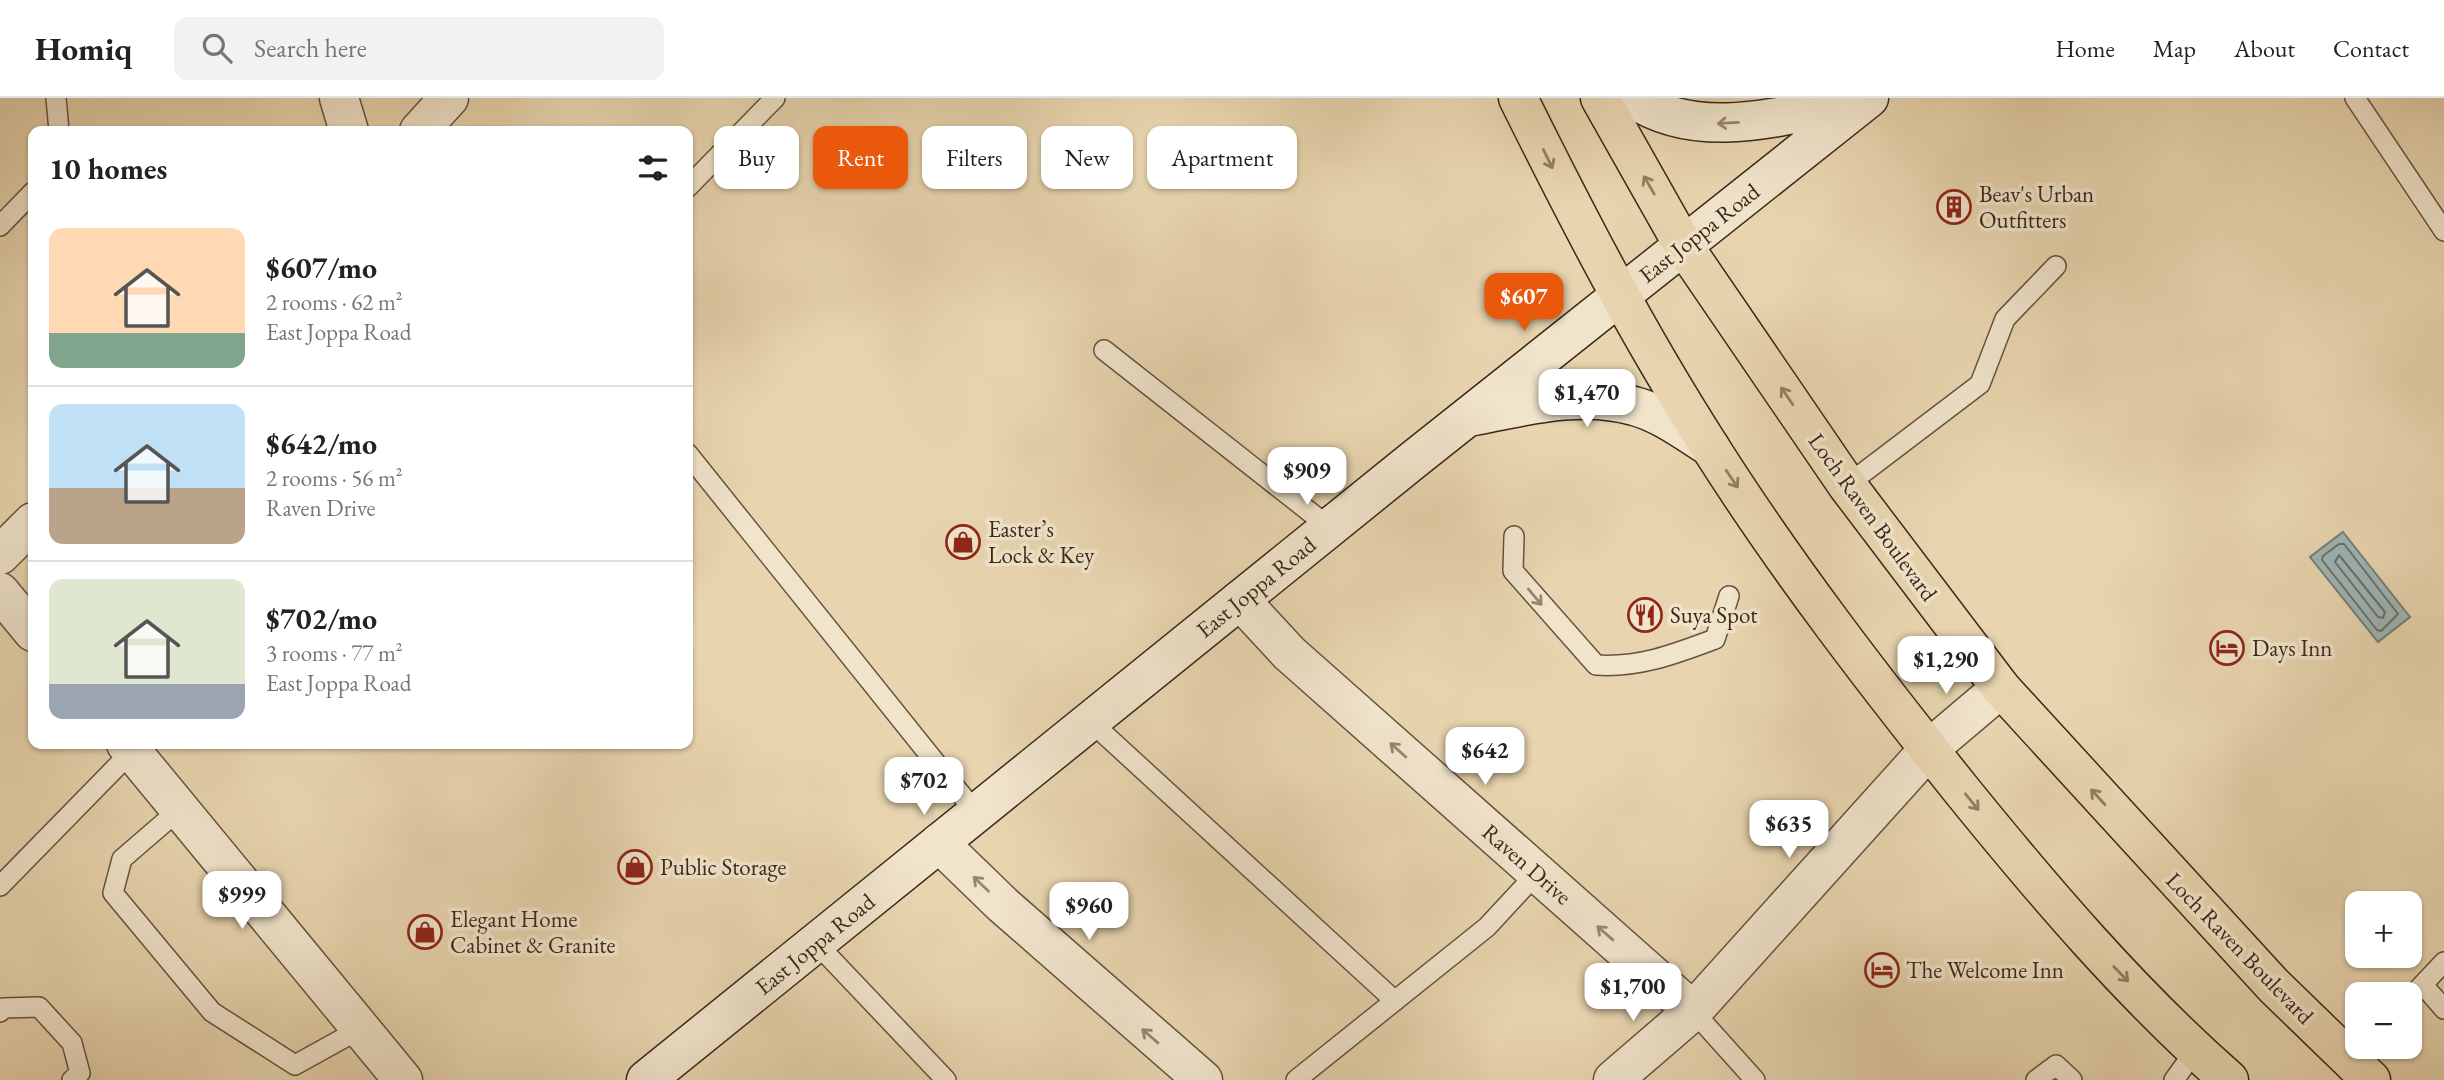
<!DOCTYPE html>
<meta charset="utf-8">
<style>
:root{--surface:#fff;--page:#f2f2f2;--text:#222;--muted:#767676;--line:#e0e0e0;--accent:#ea580c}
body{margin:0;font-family:"EB Garamond",serif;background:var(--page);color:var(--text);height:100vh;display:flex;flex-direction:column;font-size:26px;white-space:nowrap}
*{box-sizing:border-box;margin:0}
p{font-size:23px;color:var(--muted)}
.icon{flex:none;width:38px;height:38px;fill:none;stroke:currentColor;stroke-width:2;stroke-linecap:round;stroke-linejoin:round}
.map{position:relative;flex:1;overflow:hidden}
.side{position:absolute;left:28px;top:28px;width:665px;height:623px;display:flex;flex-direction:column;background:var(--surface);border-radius:14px;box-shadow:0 2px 5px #0004}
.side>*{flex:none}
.banner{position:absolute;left:714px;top:28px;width:665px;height:63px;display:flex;gap:14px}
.buttons{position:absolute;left:2345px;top:793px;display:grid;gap:14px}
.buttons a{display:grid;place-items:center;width:77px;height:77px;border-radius:14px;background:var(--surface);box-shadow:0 2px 5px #0004;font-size:35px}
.price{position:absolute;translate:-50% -60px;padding:0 16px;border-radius:14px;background:#fff;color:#222;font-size:23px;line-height:46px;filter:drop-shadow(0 2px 4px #0008)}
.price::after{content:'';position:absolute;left:50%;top:42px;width:21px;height:16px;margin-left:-10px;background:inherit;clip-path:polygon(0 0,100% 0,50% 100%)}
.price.selected{background:var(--accent);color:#fff}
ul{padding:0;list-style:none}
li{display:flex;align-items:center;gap:21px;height:175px;padding:0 21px}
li+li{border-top:2px solid var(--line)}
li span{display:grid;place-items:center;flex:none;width:196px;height:140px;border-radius:14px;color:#555}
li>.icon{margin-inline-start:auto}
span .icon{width:84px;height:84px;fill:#fffc;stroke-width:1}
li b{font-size:30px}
h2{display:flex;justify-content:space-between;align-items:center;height:84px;padding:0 21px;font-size:30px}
.chip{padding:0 24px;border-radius:14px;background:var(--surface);box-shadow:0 2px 5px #0004;font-size:24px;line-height:63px}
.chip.selected{background:var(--accent);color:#fff}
header{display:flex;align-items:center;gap:42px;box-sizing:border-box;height:98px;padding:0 35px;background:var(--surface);border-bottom:2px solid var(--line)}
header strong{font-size:33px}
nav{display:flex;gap:38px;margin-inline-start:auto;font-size:24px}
.search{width:490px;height:63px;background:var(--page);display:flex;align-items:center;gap:18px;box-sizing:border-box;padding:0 24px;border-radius:14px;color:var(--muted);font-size:26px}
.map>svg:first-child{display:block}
.water{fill:#9cb6b6;stroke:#757d78;stroke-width:2}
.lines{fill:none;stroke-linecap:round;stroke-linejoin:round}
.shore{stroke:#6c6e68;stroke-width:2}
.service-casing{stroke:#665240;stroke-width:22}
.minor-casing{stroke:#665240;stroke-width:41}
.secondary-casing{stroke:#3b271b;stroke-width:41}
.primary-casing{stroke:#3b271b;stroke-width:41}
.service{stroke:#f0e4cb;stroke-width:19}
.minor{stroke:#f0e4cb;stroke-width:38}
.secondary{stroke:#f0e4cb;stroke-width:38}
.primary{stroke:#e8d5af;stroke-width:38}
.oneway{stroke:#968673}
.oneway2{stroke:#927e65}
.labels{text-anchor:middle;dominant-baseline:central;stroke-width:7;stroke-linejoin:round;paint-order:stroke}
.poi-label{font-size:23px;fill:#3b271b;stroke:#f0e4cb;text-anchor:start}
.street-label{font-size:23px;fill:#3b271b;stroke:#f0e4cb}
</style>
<header>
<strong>Homiq</strong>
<div class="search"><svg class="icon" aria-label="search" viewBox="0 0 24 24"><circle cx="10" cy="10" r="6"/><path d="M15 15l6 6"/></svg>Search here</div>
<nav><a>Home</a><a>Map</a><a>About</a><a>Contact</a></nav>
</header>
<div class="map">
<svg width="2444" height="982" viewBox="0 0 2444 982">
<rect width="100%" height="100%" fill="#e8d5af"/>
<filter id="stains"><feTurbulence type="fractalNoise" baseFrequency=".00286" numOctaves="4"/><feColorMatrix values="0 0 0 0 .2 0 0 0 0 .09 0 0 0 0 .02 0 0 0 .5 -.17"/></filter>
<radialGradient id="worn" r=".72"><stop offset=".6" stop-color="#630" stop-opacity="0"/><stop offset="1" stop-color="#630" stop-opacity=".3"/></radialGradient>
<path class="water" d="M2343 434 2410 519 2378 544 2310 459Z"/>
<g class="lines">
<path class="shore" d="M2339 446H2344L2398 516 2381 533 2377 532 2322 462 2323 458Z
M2339 457 2385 514 2383 520 2378 519 2335 464Z"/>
<g class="service-casing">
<path id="service" d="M56 0 59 33
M2355 0 2444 133
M688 89 775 0
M0 128 33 94
M1104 252 1329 429
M688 356 976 715
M1847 387 1980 286 2005 221 2056 168
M1514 438 1513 473 1596 567C1639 570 1675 556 1715 541L1729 498
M1090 623 1395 903
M180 711 122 761 113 795 212 914 295 967 360 931
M0 788 136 649
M816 845 946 982
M2424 888 2444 911
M2410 900 2444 864
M1693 913 1755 982
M0 914 3 910 39 909 72 945 80 975 72 982
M1296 982 1487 829 1537 775
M2036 982 2056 967 2072 982
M2174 982 2195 953"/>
</g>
<g class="minor-casing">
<path id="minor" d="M339 0 349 33
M419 33 449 0
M0 457 33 424
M0 494 33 534
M1240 502 1289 555 1693 913
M126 646 403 982
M939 745 1003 807 1203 982
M1613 982 1693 913 1929 651 2001 590"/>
</g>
<g class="secondary-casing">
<path id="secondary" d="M1632 0C1702 46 1786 16 1862 2
M1474 318C1525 308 1582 293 1634 308 1661 315 1686 334 1710 349
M646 982 1412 363 1869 0"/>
</g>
<g class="primary-casing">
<path id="primary" d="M1518 0C1577 119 1638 237 1710 349 1786 469 1874 583 1963 694 2045 795 2131 896 2229 982
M1600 0 1683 147 1847 387 2001 590 2274 888 2371 982"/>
</g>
<use href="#service" class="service"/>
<use href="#minor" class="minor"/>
<use href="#secondary" class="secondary"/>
<use href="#primary" class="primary"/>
</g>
<defs><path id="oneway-shaft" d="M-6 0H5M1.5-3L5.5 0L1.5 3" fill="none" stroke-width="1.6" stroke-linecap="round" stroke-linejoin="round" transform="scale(1.75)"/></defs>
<g class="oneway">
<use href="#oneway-shaft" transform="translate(1728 25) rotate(177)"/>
<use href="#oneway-shaft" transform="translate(1535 499) rotate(50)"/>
<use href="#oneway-shaft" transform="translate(1398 652) rotate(-138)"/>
<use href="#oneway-shaft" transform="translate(981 786) rotate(-136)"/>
<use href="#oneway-shaft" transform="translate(1605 835) rotate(-139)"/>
<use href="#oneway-shaft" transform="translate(1150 938) rotate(-139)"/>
</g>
<g class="oneway2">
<use href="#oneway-shaft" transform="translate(1548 61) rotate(64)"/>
<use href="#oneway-shaft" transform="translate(1649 87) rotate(-120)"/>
<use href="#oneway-shaft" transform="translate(1787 298) rotate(-124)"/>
<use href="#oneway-shaft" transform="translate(1732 381) rotate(56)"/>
<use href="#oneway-shaft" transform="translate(2098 699) rotate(-132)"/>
<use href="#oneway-shaft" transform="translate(1972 704) rotate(51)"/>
<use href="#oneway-shaft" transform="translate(2121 876) rotate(46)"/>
</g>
<defs>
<g id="building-ring" transform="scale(1.75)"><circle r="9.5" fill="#f0e4cb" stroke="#8f2418" stroke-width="1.5"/><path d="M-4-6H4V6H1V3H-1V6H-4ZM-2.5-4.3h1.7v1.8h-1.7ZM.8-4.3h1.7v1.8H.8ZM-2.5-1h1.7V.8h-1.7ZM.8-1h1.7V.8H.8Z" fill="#8f2418"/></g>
<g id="shop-ring" transform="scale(1.75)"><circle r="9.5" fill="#f0e4cb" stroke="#8f2418" stroke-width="1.5"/><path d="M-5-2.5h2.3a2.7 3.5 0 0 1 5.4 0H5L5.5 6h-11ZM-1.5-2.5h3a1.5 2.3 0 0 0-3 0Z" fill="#8f2418"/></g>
<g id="restaurant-ring" transform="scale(1.75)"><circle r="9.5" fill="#f0e4cb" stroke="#8f2418" stroke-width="1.5"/><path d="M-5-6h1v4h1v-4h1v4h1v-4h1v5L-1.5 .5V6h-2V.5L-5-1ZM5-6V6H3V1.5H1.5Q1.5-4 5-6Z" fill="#8f2418"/></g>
<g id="hotel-ring" transform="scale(1.75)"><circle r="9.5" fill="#f0e4cb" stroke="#8f2418" stroke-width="1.5"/><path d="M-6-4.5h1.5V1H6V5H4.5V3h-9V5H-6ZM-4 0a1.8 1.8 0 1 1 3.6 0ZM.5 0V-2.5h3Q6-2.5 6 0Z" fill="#8f2418"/></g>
</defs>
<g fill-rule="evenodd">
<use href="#building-ring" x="1954" y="109"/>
<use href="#shop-ring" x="963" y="444"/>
<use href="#restaurant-ring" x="1645" y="517"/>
<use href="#hotel-ring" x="2227" y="550"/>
<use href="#shop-ring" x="635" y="769"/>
<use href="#shop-ring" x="425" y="834"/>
<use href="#hotel-ring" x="1882" y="872"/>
</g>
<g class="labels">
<g class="poi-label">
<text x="1979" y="96">Beav's Urban<tspan x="1979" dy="26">Outfitters</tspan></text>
<text x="988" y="431">Easter’s<tspan x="988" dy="26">Lock &amp; Key</tspan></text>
<text x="1670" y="517">Suya Spot</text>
<text x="2252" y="550">Days Inn</text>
<text x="660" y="769">Public Storage</text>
<text x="450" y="821">Elegant Home<tspan x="450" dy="26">Cabinet &amp; Granite</tspan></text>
<text x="1906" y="872">The Welcome Inn</text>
</g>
<g class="street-label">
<text transform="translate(1699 135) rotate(-38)">East Joppa Road</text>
<text transform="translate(1873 419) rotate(54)">Loch Raven Boulevard</text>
<text transform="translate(1256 489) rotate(-39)">East Joppa Road</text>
<text transform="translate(1527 766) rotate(41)">Raven Drive</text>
<text transform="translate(815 846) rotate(-39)">East Joppa Road</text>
<text transform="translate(2240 850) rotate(46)">Loch Raven Boulevard</text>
</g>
</g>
<rect width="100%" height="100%" filter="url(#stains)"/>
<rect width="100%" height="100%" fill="url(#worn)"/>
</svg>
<div class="buttons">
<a>+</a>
<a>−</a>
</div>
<b class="price selected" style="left:1524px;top:235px">$607</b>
<b class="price" style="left:1587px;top:331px">$1,470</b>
<b class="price" style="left:1307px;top:409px">$909</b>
<b class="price" style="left:1946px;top:598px">$1,290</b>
<b class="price" style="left:1485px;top:689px">$642</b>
<b class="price" style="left:924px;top:719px">$702</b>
<b class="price" style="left:1789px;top:762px">$635</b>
<b class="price" style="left:242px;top:833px">$999</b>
<b class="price" style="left:1089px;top:844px">$960</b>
<b class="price" style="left:1633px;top:925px">$1,700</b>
<div class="banner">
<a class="chip">Buy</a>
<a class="chip selected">Rent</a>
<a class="chip">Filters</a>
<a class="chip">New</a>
<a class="chip">Apartment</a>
</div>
<section class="side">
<h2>10 homes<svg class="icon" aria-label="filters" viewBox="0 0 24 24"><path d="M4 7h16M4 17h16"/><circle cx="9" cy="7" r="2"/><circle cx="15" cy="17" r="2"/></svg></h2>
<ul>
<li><span style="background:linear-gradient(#ffd9b3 75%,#7fa58c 0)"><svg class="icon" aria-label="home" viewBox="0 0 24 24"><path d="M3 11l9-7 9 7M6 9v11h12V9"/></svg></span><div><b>$607/mo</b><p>2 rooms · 62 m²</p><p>East Joppa Road</p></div></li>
<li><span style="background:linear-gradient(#bfe0f5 60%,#b9a48a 0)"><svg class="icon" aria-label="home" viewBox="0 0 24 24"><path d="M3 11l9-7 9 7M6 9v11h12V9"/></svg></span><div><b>$642/mo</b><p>2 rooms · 56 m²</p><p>Raven Drive</p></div></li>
<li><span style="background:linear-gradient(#dfe7d0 75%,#9aa5b1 0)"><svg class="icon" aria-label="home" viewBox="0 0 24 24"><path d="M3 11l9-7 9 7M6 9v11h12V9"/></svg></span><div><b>$702/mo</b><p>3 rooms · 77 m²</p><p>East Joppa Road</p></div></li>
</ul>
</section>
</div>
